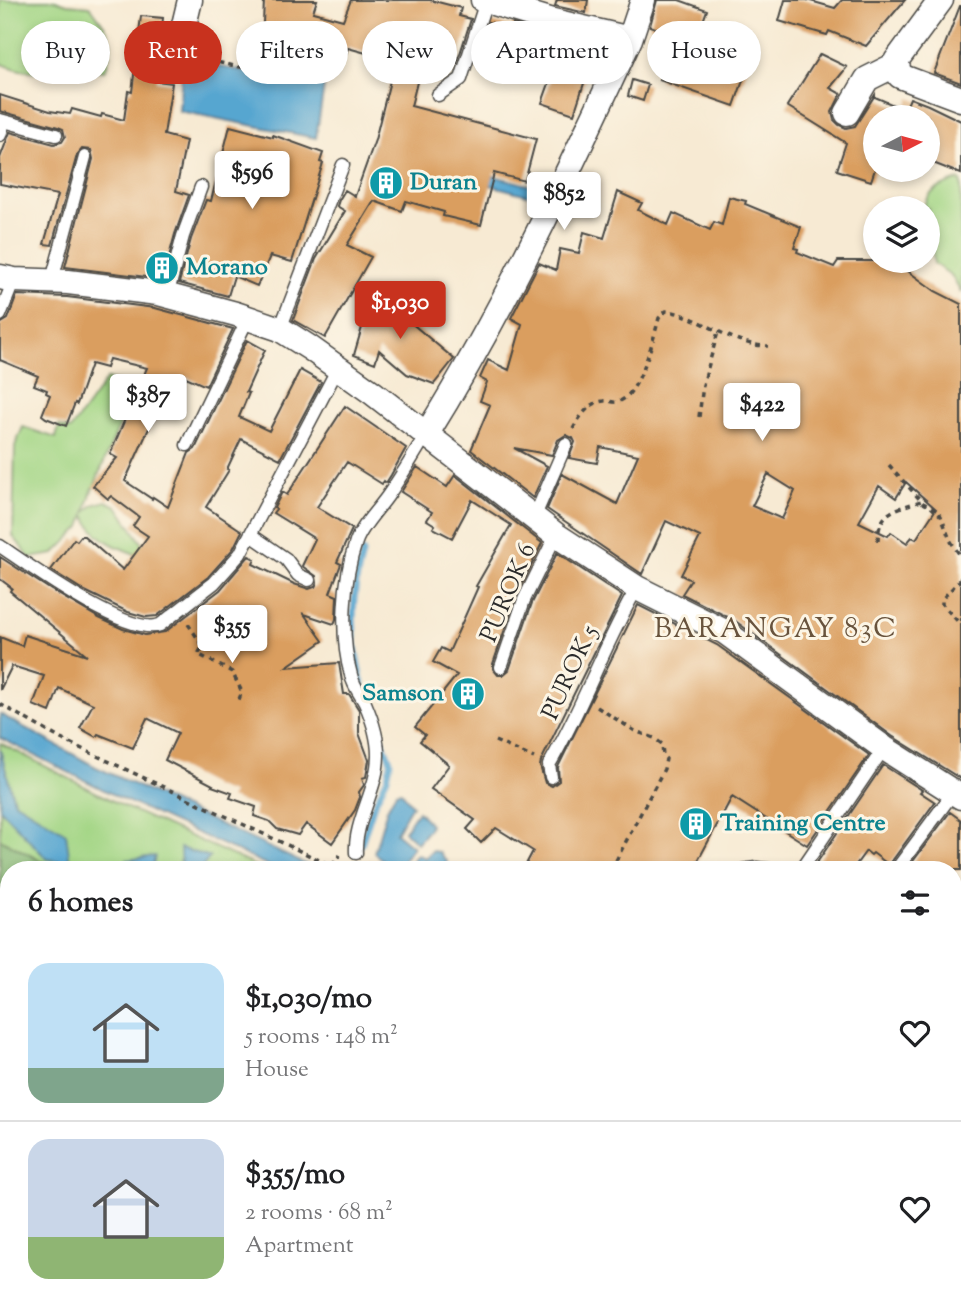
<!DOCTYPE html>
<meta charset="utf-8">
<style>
:root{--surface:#fff;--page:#f2f2f2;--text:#202124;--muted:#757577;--line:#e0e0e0;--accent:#c8321e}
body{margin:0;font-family:"Sorts Mill Goudy",serif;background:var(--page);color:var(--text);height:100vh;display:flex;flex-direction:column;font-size:26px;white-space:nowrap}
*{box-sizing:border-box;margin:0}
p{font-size:23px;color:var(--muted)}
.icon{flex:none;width:38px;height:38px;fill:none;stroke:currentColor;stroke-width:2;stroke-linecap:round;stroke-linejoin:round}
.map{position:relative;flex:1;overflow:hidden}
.panel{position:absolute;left:0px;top:861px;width:962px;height:450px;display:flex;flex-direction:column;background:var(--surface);border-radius:28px 28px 0 0;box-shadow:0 4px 10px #0003}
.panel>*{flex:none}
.hud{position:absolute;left:21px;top:21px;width:920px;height:63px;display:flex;gap:14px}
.needle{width:46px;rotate:84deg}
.fabs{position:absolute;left:863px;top:105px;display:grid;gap:14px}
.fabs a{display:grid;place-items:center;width:77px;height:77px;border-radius:50%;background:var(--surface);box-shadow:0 4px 10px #0003;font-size:35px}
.price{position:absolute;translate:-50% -60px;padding:0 16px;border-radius:7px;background:#fff;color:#222;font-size:23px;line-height:46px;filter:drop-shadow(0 2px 4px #0008)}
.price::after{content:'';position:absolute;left:50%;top:42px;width:21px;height:16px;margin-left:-10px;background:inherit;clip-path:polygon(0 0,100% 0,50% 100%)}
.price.selected{background:var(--accent);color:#fff}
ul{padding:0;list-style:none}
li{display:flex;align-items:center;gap:21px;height:175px;padding:0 28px}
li+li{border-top:2px solid var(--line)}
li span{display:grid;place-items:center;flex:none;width:196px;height:140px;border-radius:21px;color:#555}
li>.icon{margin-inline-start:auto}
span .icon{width:84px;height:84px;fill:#fffc;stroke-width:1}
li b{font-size:30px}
h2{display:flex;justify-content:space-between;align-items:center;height:84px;padding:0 28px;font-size:30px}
.pill{padding:0 24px;border-radius:32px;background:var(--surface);box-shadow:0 4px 10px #0003;font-size:24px;line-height:63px}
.pill.selected{background:var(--accent);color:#fff}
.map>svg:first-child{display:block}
.green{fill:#a2d584;stroke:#668058;stroke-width:2}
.forest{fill:#81b672;stroke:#56704e;stroke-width:2}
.water{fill:#56a6d0;stroke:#40687e;stroke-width:2}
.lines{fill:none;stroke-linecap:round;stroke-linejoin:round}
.stream{stroke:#56a6d0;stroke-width:6}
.building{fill:#da9e5f;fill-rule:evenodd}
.lane-casing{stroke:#4a4844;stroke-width:15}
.street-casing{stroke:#4a4844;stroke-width:27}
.path{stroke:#4a4844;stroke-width:3.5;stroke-dasharray:5 5;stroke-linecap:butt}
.lane{stroke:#fff;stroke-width:12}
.street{stroke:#fff;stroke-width:24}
.labels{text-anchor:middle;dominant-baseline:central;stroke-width:6;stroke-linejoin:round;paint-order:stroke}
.culture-label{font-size:24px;font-weight:bold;fill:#0d838f;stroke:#fcf5e5;text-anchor:start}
.street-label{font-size:24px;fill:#2b2b2b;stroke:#fcf5e5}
.quarter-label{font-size:28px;letter-spacing:2px;fill:#68533d;stroke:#fcf5e5}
</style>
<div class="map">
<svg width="961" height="1310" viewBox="0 0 961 1310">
<rect width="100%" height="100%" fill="#fcf5e5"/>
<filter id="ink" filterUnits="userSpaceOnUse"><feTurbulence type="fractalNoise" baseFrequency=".0143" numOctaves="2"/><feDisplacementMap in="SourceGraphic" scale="14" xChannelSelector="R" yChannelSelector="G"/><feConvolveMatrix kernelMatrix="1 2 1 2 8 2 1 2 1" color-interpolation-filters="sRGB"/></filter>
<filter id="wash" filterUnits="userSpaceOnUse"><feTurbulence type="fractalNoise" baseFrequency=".00686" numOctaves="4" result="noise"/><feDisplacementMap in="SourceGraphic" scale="28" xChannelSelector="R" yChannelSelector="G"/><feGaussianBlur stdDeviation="1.57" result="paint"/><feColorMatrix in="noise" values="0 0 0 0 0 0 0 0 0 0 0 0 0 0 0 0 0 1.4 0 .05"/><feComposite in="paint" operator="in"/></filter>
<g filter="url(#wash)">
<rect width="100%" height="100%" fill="#f7ead3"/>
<path class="green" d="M0 0H55L67 4 90 6C110 35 117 36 105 71L82 69 59 74 20 70 1 64Z
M958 180 961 181V292L951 275 934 264 932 248 928 240V208H924C925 191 944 185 958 180Z
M107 379 135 388 91 493 85 513 93 505 106 501 117 506 148 552 143 557C119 548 95 541 85 515L81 527 54 554 30 558 13 536 15 446 23 427 56 438 59 426 70 430Z
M0 743 125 807 265 870H9L0 898Z"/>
<path class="forest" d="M0 839 58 870H9V1126L0 1121Z"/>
<path class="water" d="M183 60 324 86 316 138 179 111Z
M374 144 558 193 553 202 371 153Z
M0 714 96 767 318 870H278L120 798 0 738Z
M0 749 14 801 66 833 70 863 47 859 0 809Z
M401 791 412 805 396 833 413 847 401 864 407 868 417 854 425 858 432 851 439 852 447 862 444 870H395L374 853 387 809 396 792Z
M418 811 430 824 429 829 417 843 404 831Z
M180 848 210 857 200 870H181Z
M155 856 152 870H123L127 860Z
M954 1289 961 1291V1310H923L917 1307C899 1310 865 1310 851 1302H954Z
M766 1302H810L811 1310H765Z"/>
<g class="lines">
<path class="stream" d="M363 552C349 603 351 644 365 694
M361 845 374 805 387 778 391 762 381 737"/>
</g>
<g id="blocks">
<path class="building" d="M264 0H317L313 12 343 20 351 0H430L461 8 459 16 471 19 457 63 438 58 434 70 421 66 411 106 536 139 525 181 494 173 481 225 443 216 444 212 406 201 402 211 374 201 347 245 371 257 325 338 293 320 316 259 345 211 337 206 339 200 345 190 355 196 375 140 395 61 348 48 346 54 328 50 327 59 262 47Z
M557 0H588L586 13 555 6Z
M657 0H679L707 10 693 49 747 69 734 106 659 80 675 35 650 26Z
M785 0H807L835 8 842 0H905L866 46 829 31 827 35 779 21Z
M960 6H961V83L934 73Z
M141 16 163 18 156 81 172 83 164 135 186 141 176 191 189 195 175 234 163 279 65 267 93 159 91 150 82 149 77 155 52 245 44 244 58 195 0 184V158L10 132 54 144 62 142 65 137 63 129 58 127 0 111V95L50 111 70 114 72 109 101 117 102 114 124 120 128 91 132 92Z
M488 22 512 27 513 24 581 43 575 73 586 77 574 114 542 103 556 64 543 61 544 57 503 49 502 55 479 50Z
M820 54 847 67 830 88 841 94 832 112 834 120 839 125 846 128 855 126 875 95V97L905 110 910 98 928 105 961 121V174L928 161V117H875V169L871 181 837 170 846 143 787 106Z
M632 80 648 85 643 101 628 96Z
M230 126 273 137V135L323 153 320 162 323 163 292 262 270 256 257 286 234 276 228 296 179 283 191 239 206 200 211 201Z
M618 192 642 203 638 210 668 225 673 213 710 230 714 222 722 225 729 197 746 201 745 204 801 227 794 248 798 249 797 252 834 267 838 261H894L935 291 961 304V779L892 736 734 620 682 594 691 580 681 575 700 537 666 521 642 574 547 509 562 474 617 504 638 455 600 447 597 463 569 458 575 442 573 438 566 435 558 440 552 455 514 448 547 466 533 498 471 450 490 405 480 401 487 382 480 378 488 360 509 370 522 324 511 318 539 263 556 270 560 249 579 253 584 232 604 238ZM768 474 795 491 782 519 752 506ZM906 482 936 509 916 539 912 537 907 543 891 532 888 536 859 522 879 486 896 498Z
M372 293 404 302 400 319 410 322 454 359 434 384 407 374 379 350 375 363 354 355Z
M17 295 67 297 155 308 233 329 206 386 186 377 178 394 172 392 160 417 155 415 125 481 152 499 153 497 168 507 189 453 195 449 247 340 265 350 246 392 249 393 239 417 269 431 300 370 321 382 280 459 241 439 227 469 229 470 206 507 242 531 233 549 208 577 157 616 146 617 128 612 83 590 51 570 74 539 77 541 81 536H84L123 570 148 536 133 526 139 517 111 496 108 499 93 486 117 458 110 454 147 368 109 359 106 368 91 364 77 404 75 403 66 426 46 418 42 415 50 395 46 393 47 390 34 385 38 376 0 360V324L8 319Z
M345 406 406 448 391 475 386 483 384 481 382 484 347 462 317 507 352 529 337 562 341 564 330 593 337 596 336 619 334 624 304 614 323 641 286 667 339 663 344 694H349L359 710V733L369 760 368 766 366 777 362 778 364 785 359 792 360 797 355 810 332 843 306 824 298 835 277 829 269 821 254 816 256 807 230 798 232 793 212 786 213 785 165 760 178 733 147 718 133 748 98 734 96 737 80 728 93 704 59 688 50 712 33 705 44 676 12 666 0 690V637L22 646 25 635 87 655 10 591 12 588 0 579V557L51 590 99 618 123 629 145 635 165 632 220 590 249 556 255 559 253 564 294 584 309 589 315 587 317 583 316 576 302 566 315 539 273 513 276 509 274 508 282 492 287 495Z
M417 467 447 487 455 475 542 543 516 597 493 664V669L498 675H503L509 670 532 603 557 553 622 596 541 761 540 766 545 783 552 786 559 781 558 767 638 605 717 645 869 755 807 845 732 797 693 870H523L533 851 496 828 481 843 467 829 475 820 431 789 449 765 420 741 425 735 415 727 457 675 433 662 441 648 449 652 478 587 476 586 511 525 472 500 452 538 433 528 435 525 427 520 432 512 401 492Z
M883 765 922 790 920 792 935 802 889 865 873 853 871 855 866 851 852 870H812Z
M950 812 961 820V870H911L908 868Z"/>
</g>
</g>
<g filter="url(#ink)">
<use href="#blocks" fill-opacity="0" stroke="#4a4844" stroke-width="2"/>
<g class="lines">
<g class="lane-casing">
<path id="lane" d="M438 95 461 79 486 1
M0 120 56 135
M0 135 4 121
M52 280 85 157
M167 296 183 236 201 187
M0 315 14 280
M280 329 343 165
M187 445 248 318
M534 518 566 444
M251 535 286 559 298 575 309 580
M0 546C30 566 127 637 160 625L214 583 240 554 338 368
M501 667 524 600 556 535
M551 777 549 765C583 708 604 644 637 588
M356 853C354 821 378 789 378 755 378 737 372 719 365 703 360 694 353 685 351 675 340 637 343 579 356 542 362 525 379 509 389 494 402 475 414 455 426 435
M743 870 756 868 776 870
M801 870 884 748
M896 870 953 793"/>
</g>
<g class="street-casing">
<path id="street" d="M483 0 553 21 630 39
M941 0 896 61 900 76 961 99
M177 54 190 0
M847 113 867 79 895 65
M0 277 14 280 68 282 158 293 236 314 280 329 310 348 373 393 556 535 637 588 725 632 884 748 961 797
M426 435C505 308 567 175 630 39L643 0
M0 1171 9 1177
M188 1302 200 1310"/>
</g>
<path class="path" d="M199 58C225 64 302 82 325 76L326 68
M275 72 279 54
M699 417 703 385 718 332
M573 429C579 418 589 402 604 401 610 400 614 404 620 401 640 393 654 337 659 318L666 311C698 314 731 346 768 346
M889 465 923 503 931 507 941 516 950 540 961 557
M878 541C878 510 897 509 921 501
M961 579 942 599V604L961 625
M188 624 203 646 198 654 232 672 242 692 237 704
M0 704 61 739 332 866 340 855
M597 707 635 731 654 738 662 744 663 756 666 759 664 769 611 870
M495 741 534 758
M366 863 372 870
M954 1218 961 1220"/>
<use href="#lane" class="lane"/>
<use href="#street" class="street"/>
</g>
</g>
<defs>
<g id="building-disc" transform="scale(1.75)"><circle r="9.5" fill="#0f9aa8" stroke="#fcf5e5"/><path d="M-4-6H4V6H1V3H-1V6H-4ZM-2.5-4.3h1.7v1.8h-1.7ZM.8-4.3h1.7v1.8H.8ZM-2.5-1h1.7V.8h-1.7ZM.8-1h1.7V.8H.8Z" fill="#fff"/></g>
</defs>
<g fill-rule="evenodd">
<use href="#building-disc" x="386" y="183"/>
<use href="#building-disc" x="162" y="268"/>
<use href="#building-disc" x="468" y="694"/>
<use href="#building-disc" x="696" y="824"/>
</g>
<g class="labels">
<g class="culture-label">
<text x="410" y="183">Duran</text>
<text x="186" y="268">Morano</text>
<text x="444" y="694" text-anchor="end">Samson</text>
<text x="720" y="824">Training Centre</text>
</g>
<g class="street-label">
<text transform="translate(509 593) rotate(-67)">PUROK 6</text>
<text transform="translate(571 673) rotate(-65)">PUROK 5</text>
</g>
<g class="quarter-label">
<text x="776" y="630">BARANGAY 83C</text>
</g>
</g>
</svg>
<div class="fabs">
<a><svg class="needle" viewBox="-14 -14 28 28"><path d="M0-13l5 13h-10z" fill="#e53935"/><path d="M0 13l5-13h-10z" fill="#757577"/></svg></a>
<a><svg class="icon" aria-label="layers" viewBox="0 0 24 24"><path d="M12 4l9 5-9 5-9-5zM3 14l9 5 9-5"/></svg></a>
</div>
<b class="price" style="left:252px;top:211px">$596</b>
<b class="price" style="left:564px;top:232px">$852</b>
<b class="price selected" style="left:400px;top:341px">$1,030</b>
<b class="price" style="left:148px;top:434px">$387</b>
<b class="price" style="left:762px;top:443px">$422</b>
<b class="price" style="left:232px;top:665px">$355</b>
<div class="hud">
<a class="pill">Buy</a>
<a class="pill selected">Rent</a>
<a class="pill">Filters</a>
<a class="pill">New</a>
<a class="pill">Apartment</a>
<a class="pill">House</a>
</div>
<section class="panel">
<h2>6 homes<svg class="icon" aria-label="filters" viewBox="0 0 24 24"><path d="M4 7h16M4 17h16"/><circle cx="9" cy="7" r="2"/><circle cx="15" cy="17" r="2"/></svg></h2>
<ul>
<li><span style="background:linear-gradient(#bfe0f5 75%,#7fa58c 0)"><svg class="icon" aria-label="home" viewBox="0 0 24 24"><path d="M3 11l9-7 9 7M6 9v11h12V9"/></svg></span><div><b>$1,030/mo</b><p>5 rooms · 148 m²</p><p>House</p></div><svg class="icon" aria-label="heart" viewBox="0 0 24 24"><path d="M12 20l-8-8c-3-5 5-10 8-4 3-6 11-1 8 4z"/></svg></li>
<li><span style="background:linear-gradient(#c9d6e8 70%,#8fb573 0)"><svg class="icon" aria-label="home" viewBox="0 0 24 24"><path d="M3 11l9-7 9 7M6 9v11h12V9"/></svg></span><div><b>$355/mo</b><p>2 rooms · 68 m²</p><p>Apartment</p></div><svg class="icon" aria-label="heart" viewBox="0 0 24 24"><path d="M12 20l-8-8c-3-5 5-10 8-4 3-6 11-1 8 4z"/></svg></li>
</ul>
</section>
</div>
